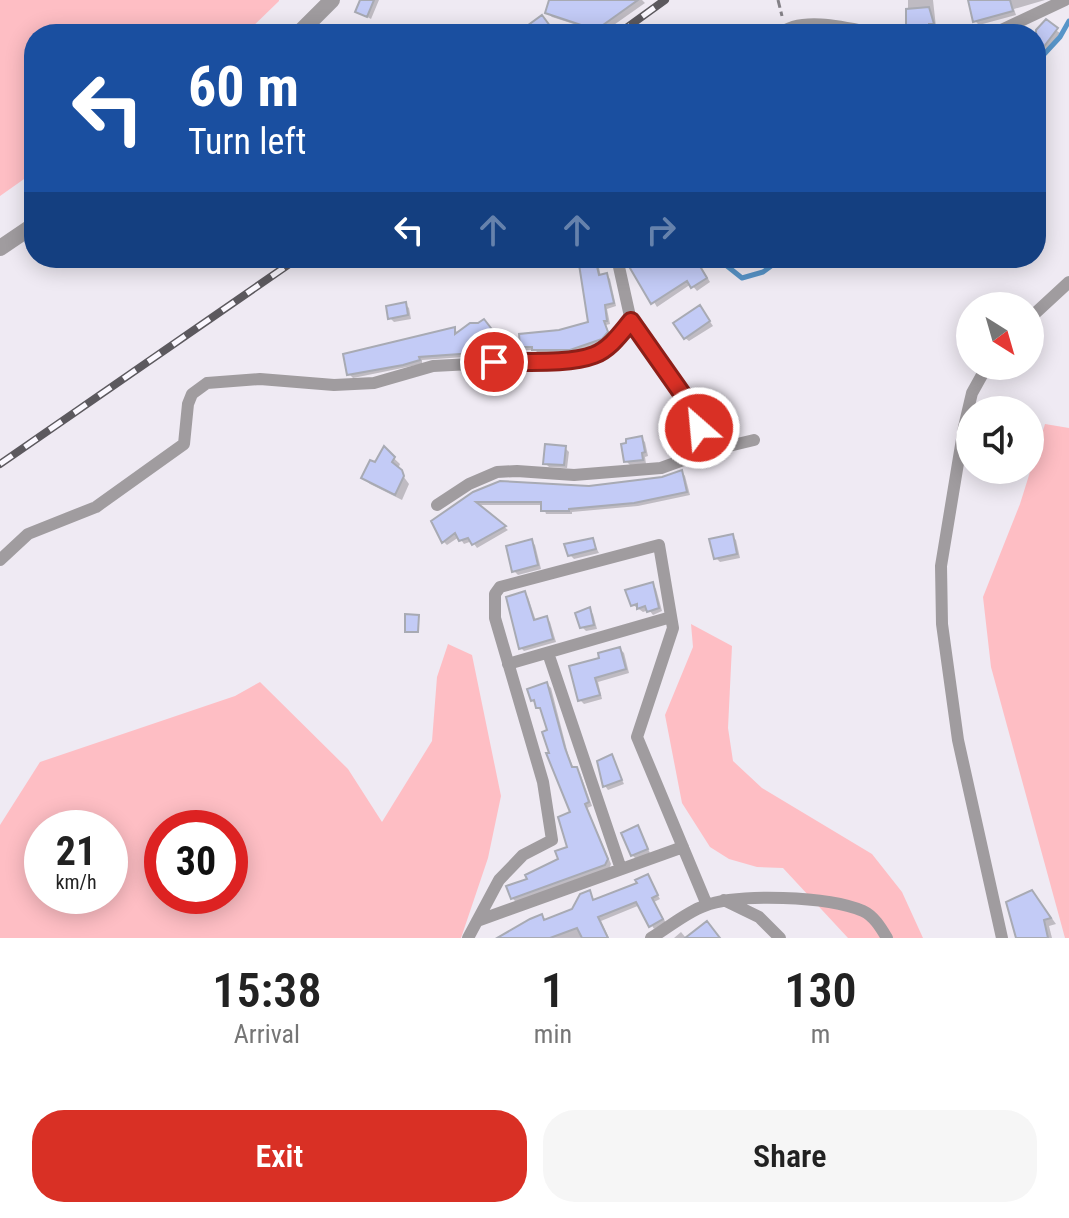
<!DOCTYPE html>
<html lang="en">
<head>
<meta charset="utf-8">
<style>
  :root { --surface:#fff; --page:#f6f6f6; --text:#222; --muted:#767676; --accent:#d93025 }
  body { margin:0; font-family:"Roboto Condensed",sans-serif; background:var(--page); color:var(--text); height:100vh; display:flex; flex-direction:column; font-size:30px; white-space:nowrap }
  * { box-sizing:border-box; margin:0 }
  p { font-size:26px; color:var(--muted) }
  .icon { flex:none; width:44px; height:44px; fill:none; stroke:currentColor; stroke-width:2; stroke-linecap:round; stroke-linejoin:round }
  .map { position:relative; height:938px; overflow:hidden }
  .sheet { display:flex; flex-direction:column; background:var(--surface); flex:1 }
  .sheet>* { flex:none }
  .top-card { position:absolute; left:24px; top:24px; width:1022px; height:244px; border-radius:32px; box-shadow:0 4px 20px #0003; background:#1a4fa0; color:#fff; overflow:hidden }
  .needle { width:52px; rotate:143deg }
  .buttons { position:absolute; left:956px; top:292px; display:grid; gap:16px }
  .buttons a { display:grid; place-items:center; width:88px; height:88px; border-radius:50%; background:var(--surface); box-shadow:0 4px 20px #0003; font-size:40px }
  .speed { position:absolute; left:24px; top:810px; display:flex; gap:16px; font-size:40px; font-weight:700; text-align:center }
  .speed>* { display:grid; place-content:center; width:104px; height:104px; border-radius:50%; background:var(--surface); box-shadow:0 4px 20px #0003; line-height:1 }
  .speed small { font-size:20px; font-weight:400 }
  .speed .limit { border:12px solid #d22; background:#fff; color:#111 }
  .pin { position:absolute; display:grid; place-items:center; width:68px; height:68px; color:#fff; margin:-34px; border:4px solid #fff; border-radius:50%; box-shadow:0 2px 8px #0007 }
  .me { position:absolute; width:88px; margin:-44px; rotate:333deg; stroke-linejoin:round; filter:drop-shadow(0 0 6px #0008) }
  .turn { display:flex; align-items:center; gap:28px; height:168px; padding:0 32px; font-size:36px }
  .turn .icon { width:104px; height:104px; stroke-width:2.5 }
  .turn b { display:block; font-size:56px; line-height:68px }
  .lanes { display:flex; align-items:center; height:76px; padding:0 32px; background:#0003; justify-content:center; gap:40px; direction:ltr }
  .lanes .off { opacity:.35 }
  .eta { display:flex; justify-content:space-evenly; align-items:center; height:136px; text-align:center }
  .eta b { font-size:48px; font-weight:600; line-height:56px }
  .button { display:flex; gap:16px; margin-top:auto; padding:16px 32px }
  .button a { flex:1; height:92px; border-radius:32px; background:var(--accent); color:#fff; font-size:32px; font-weight:600; line-height:92px; text-align:center }
  .button a+a { background:var(--page); color:var(--text) }
  .map>svg:first-child { display:block }
</style>
</head>
<body>
<div class="map">
<svg width="1069" height="938" viewBox="0 0 1069 938">
  <rect width="100%" height="100%" fill="#efeaf3"/>
  <!-- green -->
  <path fill="#febec4" fill-rule="evenodd" d="M 0,0 L 279,0 L 279,1 L 245,34 L 34,34 L 34,172 L 0,196 Z
    M 1045,424 L 1069,428 L 1069,938 L 1065,938 L 991,667 L 983,597 L 1020,504 Z
    M 691,624 L 732,646 L 728,728 L 733,761 L 762,788 L 872,854 L 902,892 L 923,938 L 848,938 L 783,868 L 757,867 L 729,859 L 710,847 L 682,803 L 665,715 L 693,647 Z
    M 448,644 L 472,655 L 501,796 L 488,858 L 461,938 L 0,938 L 0,825 L 40,762 L 235,696 L 260,682 L 348,769 L 382,822 L 432,741 L 437,677 ZM 42,828 L 110,828 L 110,896 L 42,896 ZM 162,828 L 230,828 L 230,896 L 162,896 Z"/>
  <!-- shadow -->
  <path fill="#0003" d="M 362,0 L 379,0 L 371,19 L 357,11 Z
    M 552,0 L 642,0 L 645,3 L 601,34 L 595,28 L 592,30 L 552,17 L 547,12 Z
    M 908,0 L 933,0 L 936,27 L 932,28 L 932,32 L 923,31 L 921,34 L 908,24 Z
    M 971,0 L 1045,0 L 1014,9 L 1016,15 L 979,25 L 975,21 Z
    M 1044,22 L 1060,33 L 1044,56 L 1036,50 L 1035,34 Z
    M 579,258 L 597,258 L 601,277 L 606,275 L 610,279 L 616,306 L 607,309 L 610,324 L 606,325 L 611,337 L 606,342 L 587,351 L 538,353 L 535,350 L 525,350 L 522,347 L 560,332 L 591,324 Z
    M 638,258 L 696,258 L 710,282 L 697,291 L 691,284 L 657,307 L 630,262 Z
    M 405,304 L 409,308 L 411,319 L 394,322 L 390,318 Z
    M 703,311 L 713,326 L 689,341 L 685,338 Z
    M 478,325 L 488,325 L 504,346 L 497,351 L 492,345 L 478,356 L 422,360 L 422,364 L 353,378 L 349,374 L 454,329 L 459,334 Z
    M 641,438 L 645,442 L 648,456 L 645,457 L 646,464 L 630,465 L 626,461 Z
    M 565,448 L 569,452 L 567,468 L 549,467 L 545,463 Z
    M 385,450 L 400,464 L 398,469 L 409,484 L 402,500 L 370,484 L 363,478 L 376,465 Z
    M 682,472 L 685,476 L 690,495 L 638,506 L 572,512 L 572,514 L 546,514 L 543,505 L 477,505 L 508,530 L 477,548 L 472,541 L 464,544 L 459,537 L 447,545 L 444,542 L 474,494 L 590,488 L 663,479 Z
    M 732,536 L 736,540 L 740,558 L 720,562 L 716,558 Z
    M 592,540 L 599,553 L 574,559 L 570,555 Z
    M 531,541 L 535,545 L 541,569 L 518,575 L 514,571 Z
    M 653,585 L 656,589 L 662,611 L 653,615 L 649,610 L 643,612 L 633,605 Z
    M 525,594 L 528,597 L 536,621 L 546,618 L 550,622 L 556,642 L 524,651 L 521,648 Z
    M 589,610 L 593,614 L 597,629 L 586,631 L 582,627 Z
    M 620,649 L 624,653 L 629,673 L 598,682 L 602,699 L 584,704 L 580,700 L 602,659 Z
    M 547,684 L 551,688 L 568,754 L 574,769 L 580,773 L 592,806 L 587,808 L 611,864 L 609,869 L 516,902 L 512,898 L 561,860 L 569,848 L 573,813 L 550,731 L 542,711 L 532,700 Z
    M 611,757 L 624,784 L 608,790 L 605,786 Z
    M 638,828 L 650,853 L 636,859 L 632,855 Z
    M 647,876 L 660,899 L 654,902 L 666,923 L 654,929 L 640,905 L 601,921 L 609,938 L 502,938 L 541,917 L 546,922 L 574,911 L 589,892 L 595,901 L 639,884 Z
    M 1038,899 L 1056,924 L 1049,926 L 1052,938 L 1018,938 Z
    M 681,932 L 686,938 L 674,938 Z"/>
  <g fill="none" stroke-linecap="round" stroke-linejoin="round">
    <!-- stream -->
    <path stroke="#5794c8" stroke-width="5" d="M 1036,63 L 1060,37 L 1069,21
      M 717,258 L 742,278 L 763,272 L 782,258"/>
  </g>
  <!-- building -->
  <path fill="#c3cbf6" stroke="#a8aab3" stroke-width="2" d="M 360,0 L 374,0 L 367,17 L 355,12 Z
    M 549,0 L 638,0 L 596,30 L 545,13 Z
    M 968,0 L 1010,0 L 1013,11 L 973,22 Z
    M 929,7 L 934,24 L 929,24 L 929,29 L 920,28 L 920,34 L 906,25 L 906,9 Z
    M 542,15 L 556,34 L 516,34 Z
    M 1046,19 L 1058,28 L 1036,57 L 1036,30 Z
    M 578,258 L 595,258 L 599,275 L 607,273 L 614,303 L 605,305 L 607,321 L 604,321 L 608,332 L 602,339 L 570,350 L 532,350 L 532,347 L 520,347 L 519,334 L 559,330 L 588,322 Z
    M 633,258 L 695,258 L 707,278 L 691,288 L 687,281 L 651,304 L 627,263 Z
    M 406,302 L 408,315 L 388,319 L 386,306 Z
    M 700,305 L 710,321 L 684,339 L 673,323 Z
    M 484,319 L 501,341 L 492,348 L 488,342 L 474,353 L 419,357 L 420,360 L 403,365 L 347,375 L 343,354 L 455,327 L 455,334 L 470,323 L 478,323 Z
    M 642,436 L 645,452 L 642,453 L 643,460 L 624,462 L 621,444 L 626,443 L 626,439 Z
    M 545,444 L 566,446 L 564,465 L 543,464 Z
    M 384,446 L 395,457 L 392,462 L 402,470 L 404,476 L 395,495 L 361,478 L 370,460 L 375,462 Z
    M 682,470 L 687,492 L 634,503 L 569,509 L 569,511 L 541,511 L 541,502 L 476,502 L 506,526 L 472,545 L 468,538 L 459,541 L 455,533 L 442,543 L 431,521 L 473,492 L 500,481 L 589,486 L 662,477 Z
    M 733,534 L 737,554 L 714,559 L 709,539 Z
    M 593,538 L 596,549 L 568,556 L 564,544 Z
    M 532,539 L 538,565 L 512,572 L 506,546 Z
    M 653,582 L 659,608 L 647,612 L 645,606 L 637,609 L 637,604 L 631,606 L 625,590 Z
    M 525,591 L 534,620 L 547,616 L 553,639 L 519,649 L 506,597 Z
    M 590,607 L 594,625 L 580,628 L 575,613 Z
    M 405,614 L 419,615 L 418,632 L 405,632 Z
    M 620,647 L 626,669 L 595,678 L 600,695 L 578,701 L 569,666 L 599,658 L 598,653 Z
    M 547,682 L 565,748 L 572,767 L 577,767 L 589,802 L 585,804 L 608,859 L 605,865 L 511,899 L 506,886 L 527,879 L 525,875 L 558,859 L 555,851 L 567,847 L 558,817 L 570,812 L 546,753 L 549,753 L 542,732 L 547,730 L 540,708 L 536,708 L 534,700 L 531,701 L 527,689 Z
    M 612,754 L 622,780 L 603,787 L 597,761 Z
    M 638,825 L 648,849 L 631,856 L 621,833 Z
    M 648,874 L 658,895 L 652,898 L 663,919 L 649,927 L 636,902 L 598,917 L 608,938 L 582,938 L 577,928 L 550,938 L 497,938 L 530,919 L 542,914 L 544,920 L 572,909 L 580,894 L 590,890 L 593,900 L 637,883 L 635,880 Z
    M 1032,890 L 1051,918 L 1044,920 L 1048,938 L 1016,938 L 1006,902 Z
    M 707,921 L 720,938 L 685,938 Z"/>
  <g fill="none" stroke-linecap="round" stroke-linejoin="round">
    <!-- path -->
    <path stroke="#848187" stroke-width="3" stroke-dasharray="8 4" stroke-linecap="butt" d="M 778,0 L 782,16"/>
    <!-- minor -->
    <path stroke="#a09c9f" stroke-width="12" d="M 780,34 C 801,15 852,29 877,34
      M 993,34 L 1065,0
      M 617,258 L 631,321 L 690,405 L 708,451
      M 1030,318 L 1069,282
      M 987,366 L 972,393 L 964,427 L 941,566 L 942,624 L 958,740 L 1002,938
      M 437,505 L 469,484 L 497,472 L 517,471 L 574,475 L 661,468 L 708,451 L 754,440
      M 0,560 L 28,534 L 96,507 L 184,444 L 188,404 L 192,394 L 207,383 L 260,379 L 334,385 L 374,383 L 433,366 L 571,359 L 594,355 L 607,347 L 631,321
      M 548,653 L 621,869
      M 508,664 L 671,617
      M 724,900 L 759,917 L 780,938
      M 477,921 L 683,847
      M 468,938 L 499,880 L 523,855 L 552,840 L 543,782 L 495,618 L 495,594 L 500,587 L 659,545 L 673,628 L 637,737 L 707,905
      M 651,938 C 668,928 685,913 704,906 C 738,893 828,896 863,911 C 874,916 881,928 887,938"/>
    <!-- tertiary -->
    <path stroke="#a09c9f" stroke-width="16" d="M 298,34 L 332,0
      M 0,248 L 34,225"/>
    <defs>
      <path id="rail" d="M 618,34 L 665,0
        M 0,464 L 298,258"/>
    </defs>
    <!-- rail casing -->
    <use href="#rail" stroke="#5c595e" stroke-width="8"/>
    <!-- rail -->
    <use href="#rail" stroke="#fbf8ff" stroke-width="5" stroke-dasharray="15" stroke-linecap="butt"/>
  </g>
  <g fill="none" stroke-linecap="round" stroke-linejoin="round">
    <defs>
      <path id="route" d="M 494,362 C 523,361 568,365 594,355 C 610,349 621,333 631,321 L 690,405 L 699,428"/>
    </defs>
    <!-- route casing -->
    <use href="#route" stroke="#8d1f18" stroke-width="20"/>
    <!-- route -->
    <use href="#route" stroke="#d93025" stroke-width="14"/>
  </g>
</svg>
<div class="buttons">
<a><svg class="needle" viewBox="-14 -14 28 28"><path d="M0-13l5 13h-10z" fill="#e53935"/><path d="M0 13l5-13h-10z" fill="#767676"/></svg></a>
<a><svg class="icon" aria-label="sound" viewBox="0 0 24 24"><path d="M4 9h4l5-4v14l-5-4H4zM17 9q2 3 0 6"/></svg></a>
</div>
<div class="speed"><div>21<small>km/h</small></div><div class="limit">30</div></div>
<div class="pin" style="left:494px;top:362px;background:#d93025"><svg class="icon" aria-label="arrive" viewBox="0 0 24 24"><path d="M6 21V4h12l-3 4 3 4H6"/></svg></div>
<svg class="me" style="left:699px;top:428px" viewBox="-20 -20 40 40"><circle r="17" fill="#d93025" stroke="#fff" stroke-width="3"/><path d="M0-11L8 9 0 5-8 9z" fill="#fff"/></svg>
<div class="top-card">
<div class="turn"><svg class="icon" aria-label="left" viewBox="0 0 24 24"><path d="M17 20v-9H6M10 6l-5 5 5 5"/></svg><div><b>60 m</b>Turn left</div></div>
<div class="lanes"><svg class="icon" aria-label="left" viewBox="0 0 24 24"><path d="M17 20v-9H6M10 6l-5 5 5 5"/></svg><svg class="icon off" aria-label="ahead" viewBox="0 0 24 24"><path d="M12 20V5M6 11l6-6 6 6"/></svg><svg class="icon off" aria-label="ahead" viewBox="0 0 24 24"><path d="M12 20V5M6 11l6-6 6 6"/></svg><svg class="icon off" aria-label="right" viewBox="0 0 24 24"><path d="M7 20v-9h11M14 6l5 5-5 5"/></svg></div>
</div>
</div>
<section class="sheet">
<div class="eta">
<div><b>15:38</b><p>Arrival</p></div>
<div><b>1</b><p>min</p></div>
<div><b>130</b><p>m</p></div>
</div>
<div class="button"><a>Exit</a><a>Share</a></div>
</section>
</body>
</html>
